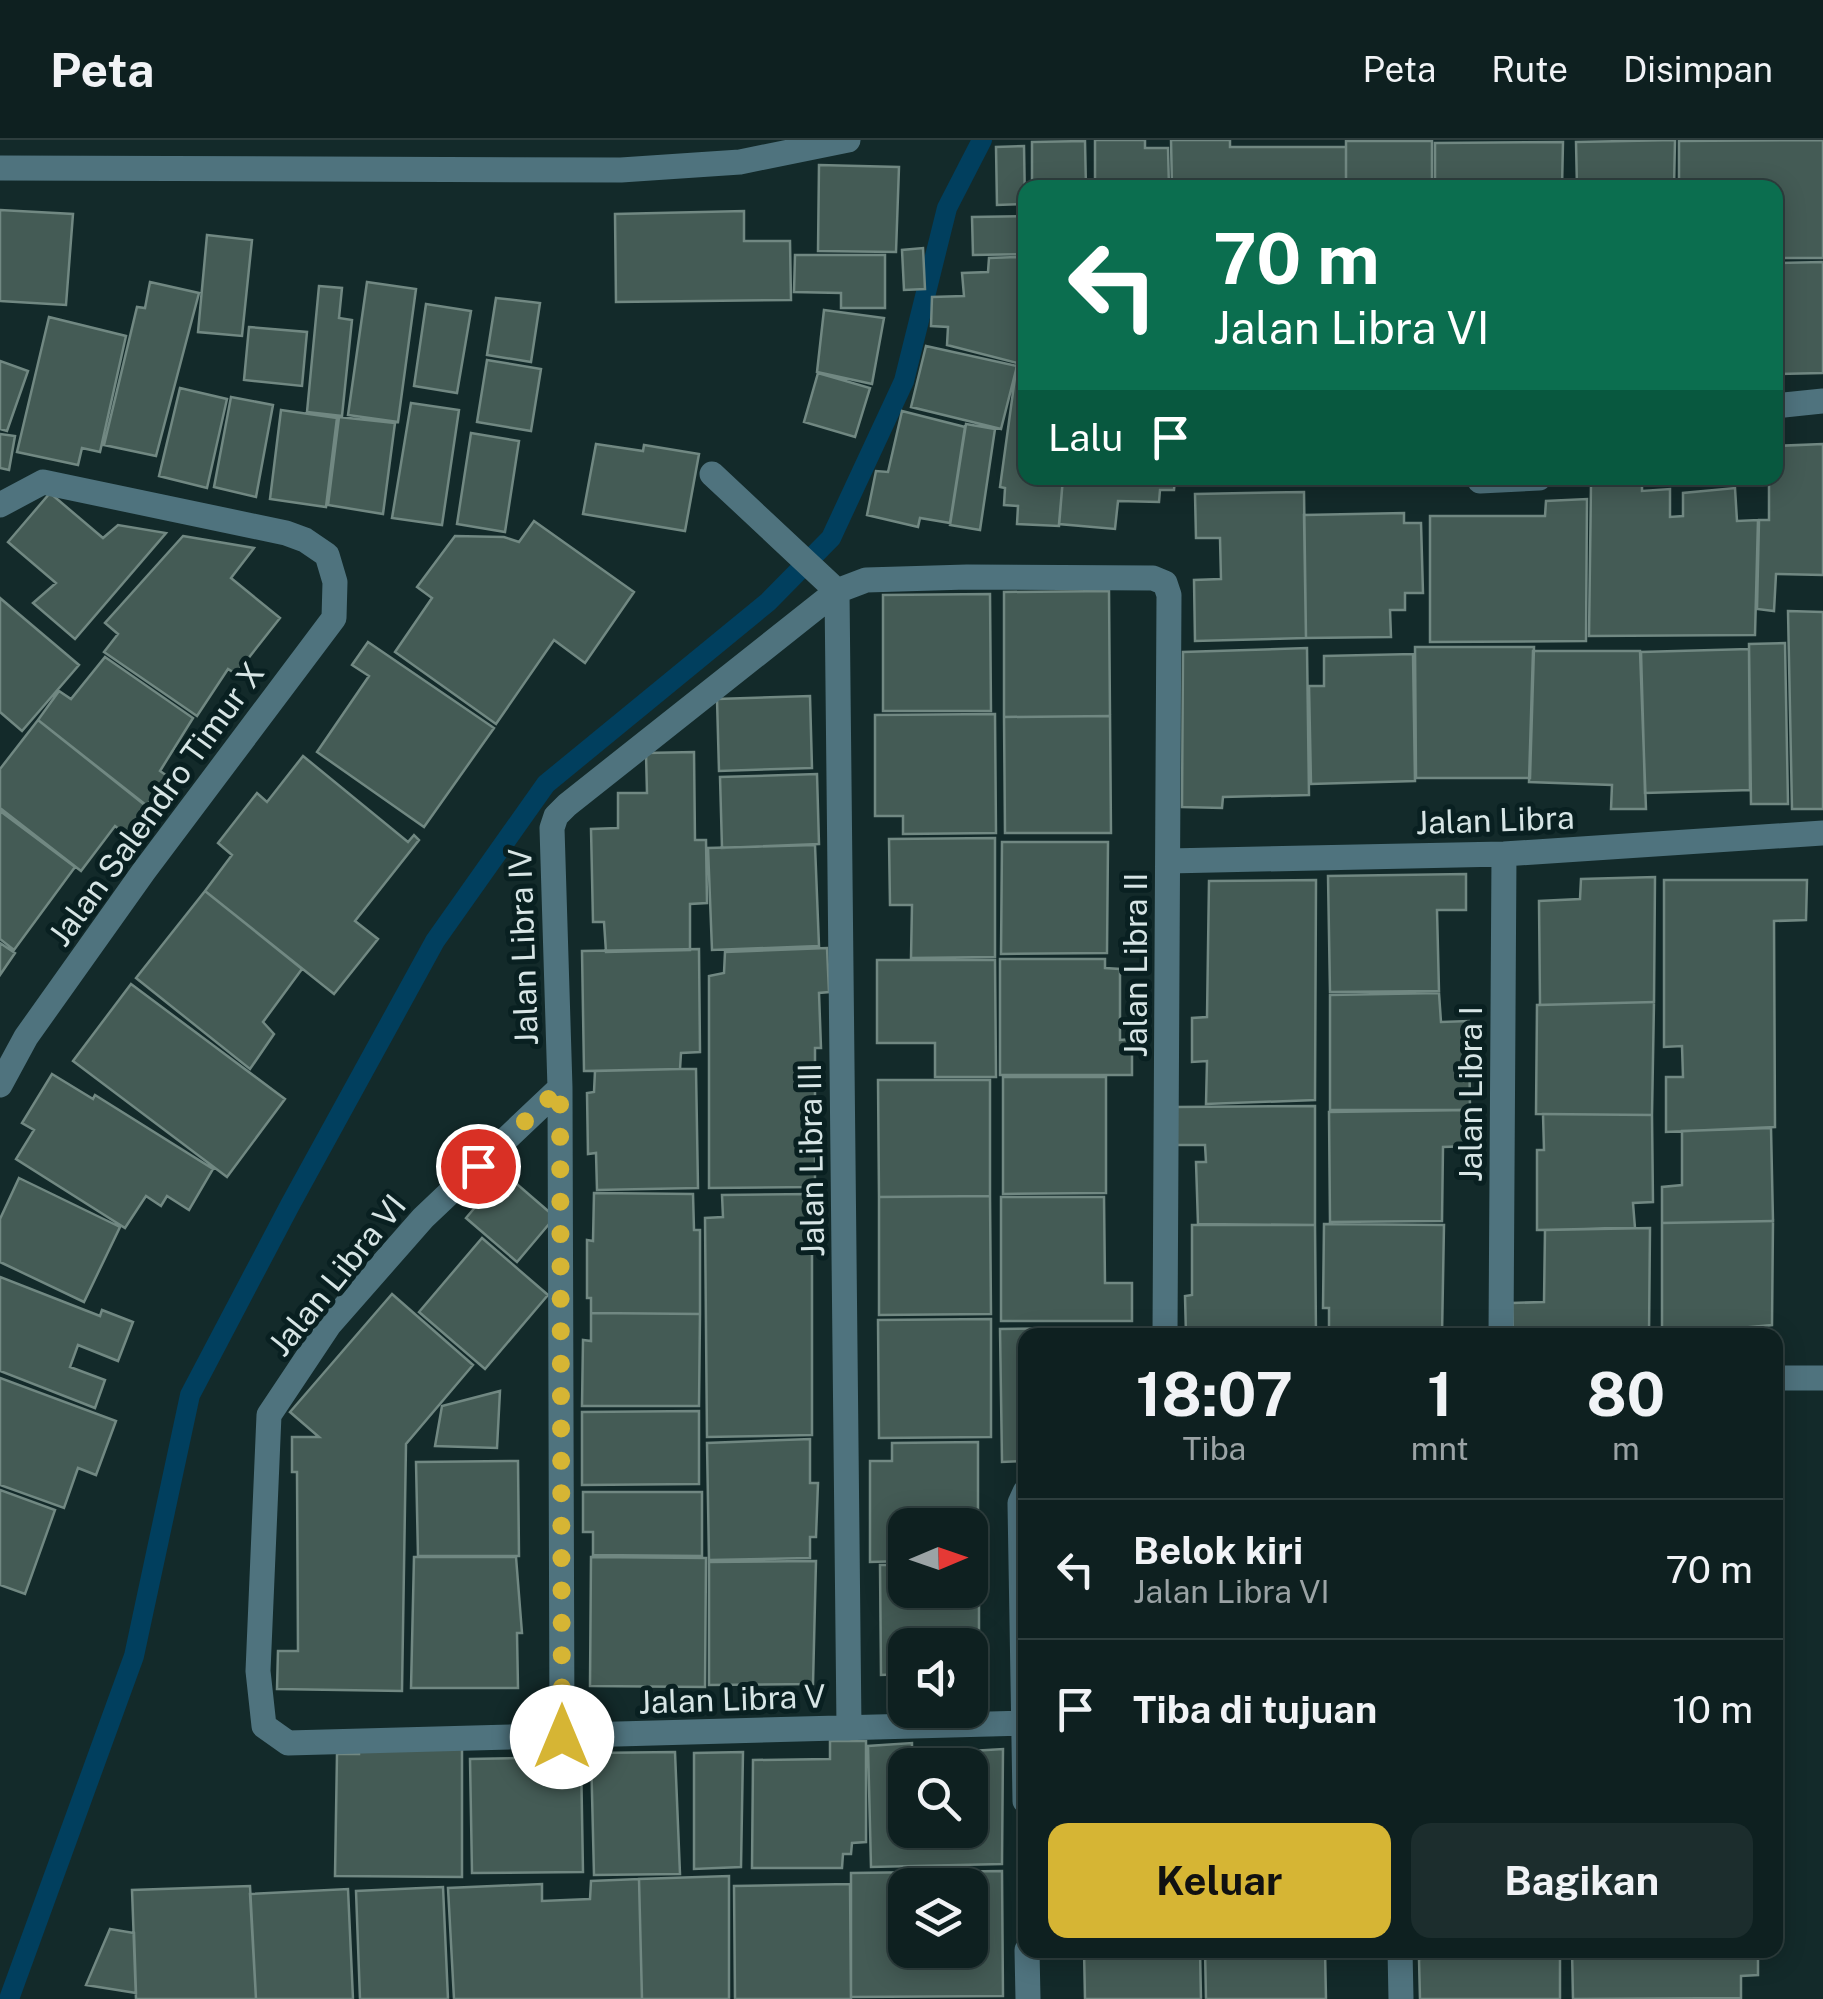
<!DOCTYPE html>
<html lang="id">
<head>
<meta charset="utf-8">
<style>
  :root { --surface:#0e2020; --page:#1c2d2d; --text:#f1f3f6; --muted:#9ba3a5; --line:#2e3e3e; --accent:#d6b534 }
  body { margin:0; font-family:"Public Sans",sans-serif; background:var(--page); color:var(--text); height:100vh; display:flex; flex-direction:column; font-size:38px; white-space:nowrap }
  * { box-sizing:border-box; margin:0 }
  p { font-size:32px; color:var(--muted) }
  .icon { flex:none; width:55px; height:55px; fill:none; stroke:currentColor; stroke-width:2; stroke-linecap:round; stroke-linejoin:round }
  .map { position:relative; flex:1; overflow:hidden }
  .drawer { position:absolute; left:1018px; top:1188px; width:765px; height:630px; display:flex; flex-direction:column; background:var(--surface); border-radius:20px; box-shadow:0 5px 25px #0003,0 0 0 2px var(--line) }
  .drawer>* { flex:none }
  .banner { position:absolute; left:1018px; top:40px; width:765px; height:305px; border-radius:20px; box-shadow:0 5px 25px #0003,0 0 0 2px var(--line); background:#0b6e4f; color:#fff; overflow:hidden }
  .needle { width:65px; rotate:88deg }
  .controls { position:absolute; left:888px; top:1368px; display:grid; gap:20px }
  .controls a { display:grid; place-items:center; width:100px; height:100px; border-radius:20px; background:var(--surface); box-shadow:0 5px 25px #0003,0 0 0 2px var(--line); font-size:50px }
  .pin { position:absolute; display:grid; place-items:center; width:85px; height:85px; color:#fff; margin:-42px; border:5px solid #fff; border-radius:50%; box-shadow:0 2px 10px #0007 }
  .me { position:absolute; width:110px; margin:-55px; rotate:0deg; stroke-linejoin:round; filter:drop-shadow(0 0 8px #0008) }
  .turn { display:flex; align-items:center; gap:35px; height:210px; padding:0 30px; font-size:45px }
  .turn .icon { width:130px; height:130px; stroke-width:2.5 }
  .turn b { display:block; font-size:70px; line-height:85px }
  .then { display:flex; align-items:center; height:95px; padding:0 30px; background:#0003; gap:20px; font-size:38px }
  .eta { display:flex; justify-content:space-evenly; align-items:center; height:170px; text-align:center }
  .eta b { font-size:60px; font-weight:700; line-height:70px }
  .button { display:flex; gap:20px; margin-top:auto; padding:20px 30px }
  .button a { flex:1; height:115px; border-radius:20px; background:var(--accent); color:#111; font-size:40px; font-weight:700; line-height:115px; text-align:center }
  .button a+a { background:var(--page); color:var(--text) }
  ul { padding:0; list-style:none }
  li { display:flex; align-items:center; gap:30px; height:140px; padding:0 30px; border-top:2px solid var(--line) }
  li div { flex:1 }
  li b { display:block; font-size:38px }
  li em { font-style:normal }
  header { display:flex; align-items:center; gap:60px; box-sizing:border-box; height:140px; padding:0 50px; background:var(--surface); border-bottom:2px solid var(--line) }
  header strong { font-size:48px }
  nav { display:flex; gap:55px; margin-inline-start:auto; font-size:35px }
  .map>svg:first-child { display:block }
</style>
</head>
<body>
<header>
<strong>Peta</strong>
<nav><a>Peta</a><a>Rute</a><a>Disimpan</a></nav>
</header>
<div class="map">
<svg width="1823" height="1859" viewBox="0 0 1823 1859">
  <rect width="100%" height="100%" fill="#132a2a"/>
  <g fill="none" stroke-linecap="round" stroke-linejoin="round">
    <!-- stream -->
    <path stroke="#013f5e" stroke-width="20" d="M 9,1859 L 134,1516 L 190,1255 L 290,1065 L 435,801 L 546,644 L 768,462 L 831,398 L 904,241 L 947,68 L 982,0"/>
  </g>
  <!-- building -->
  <path fill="#445b55" stroke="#718882" stroke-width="2.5" fill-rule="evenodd" d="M 1095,0 L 1145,0 L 1145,8 L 1168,8 L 1169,48 L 1095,48 Z
    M 1171,0 L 1230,0 L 1230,7 L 1346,7 L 1346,48 L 1172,48 Z
    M 1675,0 L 1674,48 L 1577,48 L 1576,2 Z
    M 1823,0 L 1823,118 L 1775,118 L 1775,48 L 1679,48 L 1679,1 Z
    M 1085,1 L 1086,48 L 1032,48 L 1032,2 Z
    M 1346,1 L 1432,1 L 1432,48 L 1346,48 Z
    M 1563,2 L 1562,48 L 1435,48 L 1435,3 Z
    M 1024,6 L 1025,64 L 997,65 L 996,7 Z
    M 819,25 L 899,27 L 896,112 L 818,111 Z
    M 0,70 L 73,74 L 66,165 L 0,161 Z
    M 744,71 L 744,101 L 790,101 L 791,160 L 616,162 L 615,74 Z
    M 1025,76 L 1025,114 L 973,115 L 972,77 Z
    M 207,95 L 252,100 L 242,196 L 198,192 Z
    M 923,108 L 925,149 L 904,150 L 902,110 Z
    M 795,115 L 885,115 L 885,168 L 841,168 L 841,153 L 794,152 Z
    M 1022,117 L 1018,183 L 1023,183 L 1017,223 L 947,205 L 948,187 L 931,186 L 932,157 L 964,156 L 962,133 L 988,132 L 989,118 Z
    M 1823,122 L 1823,233 L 1775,234 L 1775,123 Z
    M 150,142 L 199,153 L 156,316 L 104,305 L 137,167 L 145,168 Z
    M 367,142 L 416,149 L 398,282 L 348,275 Z
    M 319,146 L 342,148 L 339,178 L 352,180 L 342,276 L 307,272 Z
    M 496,158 L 540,163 L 531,222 L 487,215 Z
    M 426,164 L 471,171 L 457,253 L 414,246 Z
    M 824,170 L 884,178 L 872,244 L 817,232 Z
    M 49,177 L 126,196 L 100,312 L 82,308 L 78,325 L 17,312 Z
    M 249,187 L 307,192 L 302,246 L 244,240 Z
    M 926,206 L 1017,226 L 1001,289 L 911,267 Z
    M 487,220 L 541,229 L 531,291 L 477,282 Z
    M 0,221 L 28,231 L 7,291 L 0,289 Z
    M 1017,223 L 1025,223 L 1025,338 L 1063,338 L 1059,386 L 1017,384 L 1018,366 L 1004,365 L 1005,348 L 1000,347 Z
    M 818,233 L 870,248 L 855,297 L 804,282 Z
    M 180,248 L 227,259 L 207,348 L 159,336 Z
    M 231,257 L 273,265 L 256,357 L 214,347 Z
    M 411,263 L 459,270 L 442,385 L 392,378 Z
    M 281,270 L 337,278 L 326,367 L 270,359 Z
    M 902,271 L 965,287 L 950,383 L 920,378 L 918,387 L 867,375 L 876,331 L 888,332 Z
    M 339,277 L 395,283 L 383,374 L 328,365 Z
    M 966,284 L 995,289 L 980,390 L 950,385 Z
    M 471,293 L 519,301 L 505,392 L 457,384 Z
    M 0,294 L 15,296 L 9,330 L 0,328 Z
    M 596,304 L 643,311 L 644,305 L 699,314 L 685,391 L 583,374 Z
    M 1823,304 L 1823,435 L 1776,434 L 1774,471 L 1757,469 L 1759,380 L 1769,380 L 1769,338 L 1775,338 L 1775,306 Z
    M 1063,338 L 1175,338 L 1174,350 L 1160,350 L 1159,362 L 1118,361 L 1115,389 L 1059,384 Z
    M 1642,341 L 1642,351 L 1670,349 L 1670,377 L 1683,376 L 1683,353 L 1735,348 L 1737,381 L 1758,380 L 1755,495 L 1589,496 L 1591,344 Z
    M 1304,352 L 1306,498 L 1195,501 L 1194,440 L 1221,439 L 1220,398 L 1196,398 L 1195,354 Z
    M 50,353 L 103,398 L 118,385 L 166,393 L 75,499 L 33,463 L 56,443 L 8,402 Z
    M 1587,359 L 1586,501 L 1430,502 L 1430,376 L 1545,376 L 1546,361 Z
    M 1404,373 L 1404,383 L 1421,383 L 1423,453 L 1405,453 L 1405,470 L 1390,470 L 1391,497 L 1306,498 L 1304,375 Z
    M 534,381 L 634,452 L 585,523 L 554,500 L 496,584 L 395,512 L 432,458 L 417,447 L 455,396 L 504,397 L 519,402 Z
    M 183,396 L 254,408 L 231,438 L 280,478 L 236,534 L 228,529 L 197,576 L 104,512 L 118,494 L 105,483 Z
    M 1109,451 L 1110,576 L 1004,577 L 1004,452 Z
    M 990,454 L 991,571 L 883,571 L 883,455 Z
    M 0,458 L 79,525 L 22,591 L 0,572 Z
    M 1788,471 L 1823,472 L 1823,669 L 1792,669 Z
    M 368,502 L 494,588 L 424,687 L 317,612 L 369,536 L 352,525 Z
    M 1785,503 L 1788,664 L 1751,664 L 1749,504 Z
    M 1415,507 L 1534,507 L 1530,638 L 1416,638 Z
    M 1307,508 L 1309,655 L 1223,657 L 1222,668 L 1182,667 L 1183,512 Z
    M 1749,509 L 1750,650 L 1645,653 L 1641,512 Z
    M 1533,511 L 1640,511 L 1646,669 L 1611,669 L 1612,645 L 1529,642 Z
    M 1413,514 L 1415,641 L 1311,644 L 1309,546 L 1324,546 L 1324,516 Z
    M 105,517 L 193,578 L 160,631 L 170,638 L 146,666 L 38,580 L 59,551 L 71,559 Z
    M 810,556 L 812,628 L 719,631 L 717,559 Z
    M 995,574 L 996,693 L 903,694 L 903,676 L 875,676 L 875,575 Z
    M 1110,576 L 1111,693 L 1005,693 L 1004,577 Z
    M 38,580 L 151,669 L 129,697 L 115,686 L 81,731 L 0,668 L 0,629 Z
    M 694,612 L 695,700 L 706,700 L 707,763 L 690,764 L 690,810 L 606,812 L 604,782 L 593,782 L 591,689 L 618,688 L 618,653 L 647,653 L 646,613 Z
    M 303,616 L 408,702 L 414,695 L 419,700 L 355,781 L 378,799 L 334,854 L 205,751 L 232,715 L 218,703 L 257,653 L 267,662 Z
    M 817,634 L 819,704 L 722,708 L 720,637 Z
    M 0,671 L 75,727 L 14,810 L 0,799 Z
    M 995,698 L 995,817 L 911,818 L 912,765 L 890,765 L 889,699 Z
    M 1002,702 L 1108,702 L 1107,813 L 1001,814 Z
    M 815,705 L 819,806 L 712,810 L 708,708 Z
    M 1466,734 L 1466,770 L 1437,770 L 1439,851 L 1330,852 L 1328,736 Z
    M 1655,737 L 1654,862 L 1540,865 L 1539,761 L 1580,759 L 1581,739 Z
    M 1316,740 L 1315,960 L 1206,964 L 1207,921 L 1192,922 L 1192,878 L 1207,877 L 1209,741 Z
    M 1664,740 L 1807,740 L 1806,780 L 1774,781 L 1775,987 L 1666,992 L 1666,937 L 1683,937 L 1682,906 L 1664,907 Z
    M 205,751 L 302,829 L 263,882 L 274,894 L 250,929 L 136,838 Z
    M 0,803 L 15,813 L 0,835 Z
    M 827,808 L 829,852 L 819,853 L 821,908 L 815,908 L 815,1047 L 709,1048 L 709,836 L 724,833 L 725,812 Z
    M 699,809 L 700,912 L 681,913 L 680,929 L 584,931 L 582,811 Z
    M 1000,819 L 1105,819 L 1105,828 L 1120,829 L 1120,900 L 1132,899 L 1132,935 L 1000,935 Z
    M 877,820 L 995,820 L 996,937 L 935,937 L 935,903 L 877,903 Z
    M 131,844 L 285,959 L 227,1037 L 73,921 Z
    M 1439,853 L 1441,882 L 1469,881 L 1470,970 L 1330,970 L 1330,855 Z
    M 1654,862 L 1652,975 L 1536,974 L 1537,865 Z
    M 680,929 L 696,929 L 698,1048 L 597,1050 L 596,1013 L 588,1014 L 587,953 L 594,952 L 595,931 Z
    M 52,934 L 93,959 L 95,955 L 213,1029 L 189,1070 L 167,1056 L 161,1066 L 146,1056 L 125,1088 L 16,1019 L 34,990 L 22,983 Z
    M 1003,937 L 1106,937 L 1106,1053 L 1003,1054 Z
    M 878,940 L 990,940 L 990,1056 L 879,1057 Z
    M 1315,966 L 1315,1085 L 1198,1084 L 1196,1022 L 1206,1022 L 1205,1005 L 1175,1005 L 1176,967 Z
    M 1470,970 L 1469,1006 L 1443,1007 L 1442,1081 L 1330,1082 L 1329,972 Z
    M 1543,974 L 1652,975 L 1653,1062 L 1633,1063 L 1635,1088 L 1537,1090 L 1537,1010 L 1544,1010 Z
    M 1771,988 L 1773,1081 L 1662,1083 L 1662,1047 L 1682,1045 L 1682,991 Z
    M 504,1033 L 555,1077 L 517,1122 L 466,1078 Z
    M 19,1038 L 120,1087 L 84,1162 L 0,1122 L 0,1079 Z
    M 594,1053 L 693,1054 L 694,1090 L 700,1090 L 700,1174 L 591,1173 L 591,1158 L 587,1158 L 587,1100 L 593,1101 Z
    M 812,1054 L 812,1295 L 707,1297 L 705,1078 L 723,1077 L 722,1055 Z
    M 990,1056 L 991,1174 L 879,1175 L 879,1057 Z
    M 1001,1057 L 1104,1057 L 1105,1143 L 1132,1143 L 1132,1181 L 1001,1181 Z
    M 1773,1081 L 1772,1185 L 1741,1188 L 1741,1195 L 1662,1195 L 1662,1083 Z
    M 1324,1084 L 1444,1085 L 1442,1195 L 1329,1195 L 1329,1168 L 1323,1168 Z
    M 1192,1085 L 1315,1085 L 1316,1195 L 1186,1195 L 1185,1156 L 1192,1155 Z
    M 1650,1088 L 1649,1195 L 1513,1195 L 1512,1163 L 1544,1162 L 1545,1090 Z
    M 482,1098 L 548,1155 L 485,1229 L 419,1172 Z
    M 0,1137 L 100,1176 L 102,1170 L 133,1182 L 118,1221 L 78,1205 L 70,1227 L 105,1240 L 95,1268 L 0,1231 Z
    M 392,1154 L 473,1225 L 406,1304 L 402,1551 L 277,1549 L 278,1511 L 298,1511 L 297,1332 L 292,1332 L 292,1297 L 319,1297 L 290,1272 Z
    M 591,1173 L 700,1174 L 699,1266 L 582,1266 L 583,1200 L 591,1201 Z
    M 991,1179 L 991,1297 L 879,1298 L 878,1180 Z
    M 1090,1188 L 1090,1195 L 1025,1195 L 1025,1321 L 1002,1322 L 1000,1189 Z
    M 0,1238 L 116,1281 L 96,1335 L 78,1328 L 64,1368 L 0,1345 Z
    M 500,1251 L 497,1308 L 435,1306 L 442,1266 Z
    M 699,1271 L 699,1344 L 582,1345 L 582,1272 Z
    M 810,1299 L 810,1343 L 818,1343 L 816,1397 L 810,1397 L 810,1418 L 709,1420 L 707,1303 Z
    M 978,1302 L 978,1421 L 970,1421 L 970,1385 L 905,1385 L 905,1421 L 870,1422 L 870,1321 L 892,1321 L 892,1303 Z
    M 518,1321 L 519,1416 L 418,1416 L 416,1322 Z
    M 0,1350 L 55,1370 L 25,1454 L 0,1445 Z
    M 583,1352 L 702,1352 L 702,1416 L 593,1415 L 593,1392 L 583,1392 Z
    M 414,1417 L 516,1417 L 522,1493 L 517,1493 L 518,1548 L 411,1548 Z
    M 591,1417 L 706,1418 L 705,1547 L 590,1546 Z
    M 816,1421 L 813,1544 L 709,1545 L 709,1422 Z
    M 880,1425 L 905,1425 L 905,1450 L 970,1450 L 970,1425 L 979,1425 L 979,1533 L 970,1534 L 970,1505 L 905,1505 L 905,1534 L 881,1535 Z
    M 830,1601 L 866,1601 L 866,1702 L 852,1703 L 851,1714 L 843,1714 L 842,1728 L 752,1728 L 753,1620 L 830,1619 Z
    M 912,1603 L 912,1612 L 938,1611 L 938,1622 L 972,1622 L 971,1611 L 1003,1609 L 1002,1724 L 871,1727 L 868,1606 ZM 905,1625 L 970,1625 L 970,1690 L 905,1690 Z
    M 359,1608 L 462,1608 L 462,1737 L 335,1736 L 337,1614 L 359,1614 Z
    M 675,1612 L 680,1734 L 594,1735 L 591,1613 Z
    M 743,1612 L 741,1727 L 694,1729 L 694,1613 Z
    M 581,1617 L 583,1732 L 472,1733 L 470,1619 Z
    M 1002,1731 L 1003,1856 L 851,1857 L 851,1733 ZM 905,1745 L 970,1745 L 970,1810 L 905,1810 Z
    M 729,1736 L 729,1859 L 642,1859 L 639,1739 Z
    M 639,1739 L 642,1859 L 454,1859 L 448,1748 L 542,1744 L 542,1761 L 590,1759 L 591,1741 Z
    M 850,1744 L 851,1859 L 735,1859 L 734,1746 Z
    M 250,1746 L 256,1859 L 136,1859 L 132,1750 Z
    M 443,1747 L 448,1859 L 360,1859 L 356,1751 Z
    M 348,1749 L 353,1859 L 256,1859 L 250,1754 Z
    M 110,1789 L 134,1793 L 136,1853 L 86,1845 Z
    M 1084,1810 L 1200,1810 L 1201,1859 L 1085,1859 Z
    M 1205,1810 L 1325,1810 L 1326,1859 L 1206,1859 Z
    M 1447,1810 L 1560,1810 L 1560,1859 L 1420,1859 L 1419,1819 L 1447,1817 Z
    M 1572,1810 L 1758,1810 L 1758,1835 L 1741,1836 L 1741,1858 L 1573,1859 Z"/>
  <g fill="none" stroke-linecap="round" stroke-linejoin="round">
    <!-- minor -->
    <path stroke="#4f737e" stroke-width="25" d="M 0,28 L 621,30 L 740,22 L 848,0
      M 1775,266 L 1823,261
      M 712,334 L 837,451
      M 1480,341 L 1539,338
      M 0,365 L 43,342 L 286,393 L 305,400 L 327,415 L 335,442 L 334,478 L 144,731 L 26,897 L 0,945
      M 837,451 L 849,1588
      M 1168,721 L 1504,714 L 1823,693
      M 560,948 L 423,1078 L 329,1185 L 269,1275 L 258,1531 L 264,1586 L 288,1603 L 1024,1583
      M 1501,1195 L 1504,714
      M 1775,1238 L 1823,1238
      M 1025,1352 L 1020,1363 L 1025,1661
      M 562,1597 L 560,948 L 552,688 L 556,676 L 567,665 L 837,451 L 866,440 L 967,437 L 1153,438 L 1165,443 L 1169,455 L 1165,1195
      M 1027,1810 L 1028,1859
      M 1400,1810 L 1401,1859"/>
  </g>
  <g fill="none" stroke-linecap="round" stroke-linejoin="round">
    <!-- route -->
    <path stroke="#d6b534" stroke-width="18" stroke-dasharray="0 32.4" d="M 478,1026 L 560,948 L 562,1597"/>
  </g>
  <g text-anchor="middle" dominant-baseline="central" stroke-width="10" stroke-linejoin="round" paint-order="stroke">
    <!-- street labels -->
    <g font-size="32" fill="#d7e5e5" stroke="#092021">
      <text transform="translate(156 664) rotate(-54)">Jalan Salendro Timur X</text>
      <text transform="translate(1495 680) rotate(-2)">Jalan Libra</text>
      <text transform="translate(523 807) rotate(-92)">Jalan Libra IV</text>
      <text transform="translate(1135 825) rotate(-90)">Jalan Libra II</text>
      <text transform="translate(1470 954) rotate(-90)">Jalan Libra I</text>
      <text transform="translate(811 1020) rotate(-91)">Jalan Libra III</text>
      <text transform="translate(337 1135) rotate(-51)">Jalan Libra VI</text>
      <text transform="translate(732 1559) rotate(-2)">Jalan Libra V</text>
    </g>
  </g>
</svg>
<div class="controls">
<a><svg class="needle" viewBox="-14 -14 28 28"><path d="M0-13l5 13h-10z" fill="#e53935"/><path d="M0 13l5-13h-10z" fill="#9ba3a5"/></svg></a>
<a><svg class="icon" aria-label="sound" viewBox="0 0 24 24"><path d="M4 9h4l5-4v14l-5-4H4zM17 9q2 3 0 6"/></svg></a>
<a><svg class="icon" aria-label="search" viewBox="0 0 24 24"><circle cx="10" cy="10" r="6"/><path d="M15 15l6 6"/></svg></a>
<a><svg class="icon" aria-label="layers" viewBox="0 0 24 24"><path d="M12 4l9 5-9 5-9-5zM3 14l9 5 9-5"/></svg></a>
</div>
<div class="pin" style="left:478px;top:1026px;background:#d93025"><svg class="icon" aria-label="arrive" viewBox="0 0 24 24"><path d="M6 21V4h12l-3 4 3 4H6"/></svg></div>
<svg class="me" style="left:562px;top:1597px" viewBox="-20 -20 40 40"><circle r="19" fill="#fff"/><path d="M0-13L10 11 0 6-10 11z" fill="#d6b534"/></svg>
<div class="banner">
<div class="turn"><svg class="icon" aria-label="left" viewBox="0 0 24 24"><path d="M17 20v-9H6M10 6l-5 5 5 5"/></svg><div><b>70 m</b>Jalan Libra VI</div></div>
<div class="then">Lalu<svg class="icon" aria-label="arrive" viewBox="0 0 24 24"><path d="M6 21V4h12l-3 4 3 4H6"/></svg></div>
</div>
<section class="drawer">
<div class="eta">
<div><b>18:07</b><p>Tiba</p></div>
<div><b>1</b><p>mnt</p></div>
<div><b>80</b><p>m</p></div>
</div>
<ul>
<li><svg class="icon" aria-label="left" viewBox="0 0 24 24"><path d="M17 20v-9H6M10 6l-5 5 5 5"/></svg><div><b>Belok kiri</b><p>Jalan Libra VI</p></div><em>70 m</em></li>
<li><svg class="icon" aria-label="arrive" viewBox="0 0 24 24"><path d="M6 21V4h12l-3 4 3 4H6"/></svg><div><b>Tiba di tujuan</b></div><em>10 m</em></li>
</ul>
<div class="button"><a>Keluar</a><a>Bagikan</a></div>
</section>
</div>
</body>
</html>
